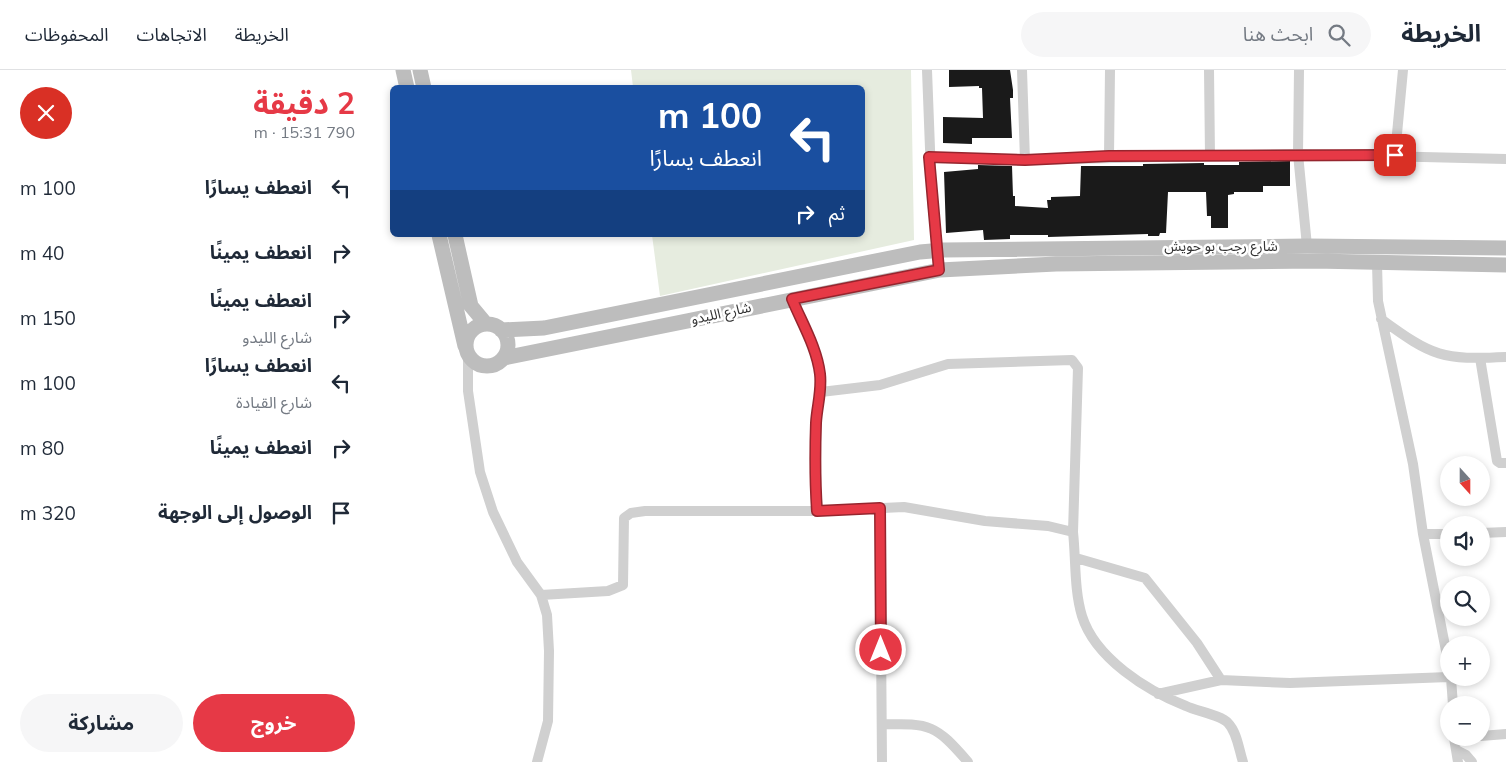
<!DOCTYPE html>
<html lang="ar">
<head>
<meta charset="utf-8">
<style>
  :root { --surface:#fff; --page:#f6f6f7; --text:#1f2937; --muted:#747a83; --line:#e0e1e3; --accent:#e63946 }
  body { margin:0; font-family:Mulish,"Noto Sans Arabic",sans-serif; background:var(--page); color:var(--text); direction:rtl; height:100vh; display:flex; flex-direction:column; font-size:19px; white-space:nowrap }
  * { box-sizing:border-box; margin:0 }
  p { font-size:16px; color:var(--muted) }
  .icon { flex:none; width:28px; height:28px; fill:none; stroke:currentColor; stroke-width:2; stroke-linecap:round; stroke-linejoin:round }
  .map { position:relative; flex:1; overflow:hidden; direction:ltr }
  .drawer { display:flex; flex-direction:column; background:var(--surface); width:375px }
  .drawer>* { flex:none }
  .hud { position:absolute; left:15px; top:15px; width:475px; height:152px; border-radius:8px; box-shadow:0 2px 8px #0003; direction:rtl; background:#1a4fa0; color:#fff; overflow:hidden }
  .needle { width:32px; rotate:159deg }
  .controls { position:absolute; left:1065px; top:386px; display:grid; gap:10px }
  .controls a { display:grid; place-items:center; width:50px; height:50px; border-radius:50%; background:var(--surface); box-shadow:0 2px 8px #0003; font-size:25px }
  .pin { position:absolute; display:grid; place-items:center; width:42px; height:42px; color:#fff; margin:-21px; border-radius:10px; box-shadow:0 2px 8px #0006 }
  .me { position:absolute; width:55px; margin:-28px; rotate:0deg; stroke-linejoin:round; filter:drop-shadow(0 0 4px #0008) }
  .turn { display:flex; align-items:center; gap:18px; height:105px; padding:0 20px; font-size:22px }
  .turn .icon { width:65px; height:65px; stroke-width:2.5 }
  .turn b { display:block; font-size:35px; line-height:42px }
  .then { display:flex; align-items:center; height:48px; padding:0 20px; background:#0003; gap:10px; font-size:19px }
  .round { display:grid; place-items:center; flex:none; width:52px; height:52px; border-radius:26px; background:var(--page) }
  .head { display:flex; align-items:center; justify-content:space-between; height:85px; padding:0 20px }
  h1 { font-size:30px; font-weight:700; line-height:38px; color:var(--accent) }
  .primary-button { display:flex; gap:10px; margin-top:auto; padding:10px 20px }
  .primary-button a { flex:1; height:58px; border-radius:30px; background:var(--accent); color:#fff; font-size:20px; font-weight:700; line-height:58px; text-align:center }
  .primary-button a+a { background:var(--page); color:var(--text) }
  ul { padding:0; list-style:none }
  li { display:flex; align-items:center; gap:15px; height:65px; padding:0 20px }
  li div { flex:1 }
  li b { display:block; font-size:19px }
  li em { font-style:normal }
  header { display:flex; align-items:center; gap:30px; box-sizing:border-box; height:70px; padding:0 25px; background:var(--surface); border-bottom:1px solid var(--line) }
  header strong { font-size:24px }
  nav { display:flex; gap:28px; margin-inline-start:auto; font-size:18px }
  .search { width:350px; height:45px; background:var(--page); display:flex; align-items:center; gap:12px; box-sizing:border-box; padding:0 18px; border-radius:28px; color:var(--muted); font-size:19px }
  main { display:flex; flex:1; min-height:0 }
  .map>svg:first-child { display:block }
</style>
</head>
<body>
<header>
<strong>الخريطة</strong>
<div class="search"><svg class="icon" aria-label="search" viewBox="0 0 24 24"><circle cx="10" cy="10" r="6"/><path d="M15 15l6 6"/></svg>ابحث هنا</div>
<nav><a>الخريطة</a><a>الاتجاهات</a><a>المحفوظات</a></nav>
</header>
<main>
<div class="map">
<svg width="1131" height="692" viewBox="0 0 1131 692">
  <rect width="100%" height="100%" fill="#fff"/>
  <!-- green -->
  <path fill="#e6ecdf" d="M 256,0 L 536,0 L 539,170 L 285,226 L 277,165 L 488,165 L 488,18 L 258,17 Z"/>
  <!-- building -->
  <path fill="#1a1a1a" d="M 574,0 L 635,0 L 638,20 L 638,28 L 635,28 L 637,68 L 597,68 L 597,74 L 568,73 L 568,47 L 608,48 L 607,18 L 604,18 L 604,16 L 574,17 Z
    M 915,91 L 915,116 L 888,116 L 888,122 L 859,122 L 859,124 L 853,125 L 853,158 L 836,158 L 836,146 L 832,146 L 831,122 L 793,122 L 791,163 L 785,163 L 784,166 L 773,166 L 773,164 L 673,167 L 673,165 L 635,165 L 635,169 L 609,170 L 608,160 L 571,163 L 569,102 L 603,99 L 603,95 L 637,96 L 638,126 L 640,126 L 640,136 L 673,138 L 672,130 L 676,130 L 676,127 L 705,126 L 706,96 L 768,96 L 768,94 L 829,93 L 829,95 L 864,95 L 864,92 Z"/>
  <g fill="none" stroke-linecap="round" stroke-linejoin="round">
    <!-- street -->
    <path stroke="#d0d0d0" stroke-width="10" d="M 552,0 L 557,131 L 565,200
      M 647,0 L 650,90
      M 834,0 L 835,86
      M 924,0 L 923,84 L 932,176
      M 1020,85 L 1028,0
      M 734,86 L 735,0
      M 554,87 L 650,90 L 923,84 L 1131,89
      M 1002,193 L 1003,231 L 1038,394 L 1048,464 L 1074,596
      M 417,229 C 427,253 442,278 445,304 C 447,321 442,336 441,353 C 440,382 439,412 442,441 L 529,437 L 610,451 L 673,456 L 698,462 C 701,489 699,520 707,546 C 720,588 772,621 811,636 C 821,641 846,645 853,653 C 862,662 864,680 868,692
      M 1006,249 C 1058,287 1067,290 1131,287
      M 93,286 L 93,321 L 105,402 L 118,442 L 142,492 L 166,525 L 172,545 L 174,581 L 173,651 L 162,692
      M 1105,288 L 1122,391 L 1125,393 L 1131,393
      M 446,322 L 505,315 L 573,294 L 697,290 L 703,298 L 698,462
      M 505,438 L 507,692
      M 1106,463 L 1131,462
      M 1048,464 L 1074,464
      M 701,488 L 770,508 L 822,573 L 846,610
      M 166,525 L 233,521 L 248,515 L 249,448 L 256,443 L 270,441 L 442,441
      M 1076,608 L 1078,635
      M 783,624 L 846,610 L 915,613 L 1074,607
      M 507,654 C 556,654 560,654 593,692
      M 1106,666 L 1131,664
      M 1079,668 L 1083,692
      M 1081,680 L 1091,685 L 1097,692"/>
    <!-- secondary -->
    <path stroke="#bdbdbd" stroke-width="15" d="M 28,0 L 32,18
      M 45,0 L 49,18
      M 64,165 L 90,276
      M 80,165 L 96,236 L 111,254
      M91 275a21 21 0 1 1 42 0a21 21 0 1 1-42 0Z
      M 126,260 L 169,258 L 545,182 L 568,180 L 932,176 L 1131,178
      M 129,288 L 565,200 L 681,194 L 940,191 L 1131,195"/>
  </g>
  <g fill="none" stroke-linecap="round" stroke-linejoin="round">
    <defs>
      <path id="route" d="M 506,580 L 505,438 L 442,441 C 440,412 440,382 441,353 C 442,336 447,321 445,304 C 442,278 427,253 417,229 L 564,200 L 554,87 L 650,90 L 734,86 L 1020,85"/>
    </defs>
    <!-- route casing -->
    <use href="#route" stroke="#96252e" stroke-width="12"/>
    <!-- route -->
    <use href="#route" stroke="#e63946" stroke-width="9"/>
  </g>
  <g text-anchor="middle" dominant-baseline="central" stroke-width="5" stroke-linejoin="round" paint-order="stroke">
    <!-- street labels -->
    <g font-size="14" fill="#333" stroke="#fff">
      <text x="846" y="176">شارع رجب بو حويش</text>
      <text transform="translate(346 243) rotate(-12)">شارع الليدو</text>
    </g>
  </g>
</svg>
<div class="controls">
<a><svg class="needle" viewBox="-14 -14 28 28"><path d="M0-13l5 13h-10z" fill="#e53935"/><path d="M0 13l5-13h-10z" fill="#747a83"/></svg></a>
<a><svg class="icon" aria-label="sound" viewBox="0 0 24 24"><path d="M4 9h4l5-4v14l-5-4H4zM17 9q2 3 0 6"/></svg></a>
<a><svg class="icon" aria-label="search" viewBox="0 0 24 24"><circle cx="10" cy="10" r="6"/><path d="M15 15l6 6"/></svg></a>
<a>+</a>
<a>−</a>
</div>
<div class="pin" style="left:1020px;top:85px;background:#d93025"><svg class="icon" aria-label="arrive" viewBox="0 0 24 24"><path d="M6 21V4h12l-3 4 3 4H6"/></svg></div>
<svg class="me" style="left:506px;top:580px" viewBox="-20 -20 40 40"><circle r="17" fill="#e63946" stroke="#fff" stroke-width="3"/><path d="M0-11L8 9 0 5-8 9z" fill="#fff"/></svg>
<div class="hud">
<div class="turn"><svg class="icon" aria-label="left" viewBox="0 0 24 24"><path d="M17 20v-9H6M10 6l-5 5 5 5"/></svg><div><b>100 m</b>انعطف يسارًا</div></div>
<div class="then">ثم<svg class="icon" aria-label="right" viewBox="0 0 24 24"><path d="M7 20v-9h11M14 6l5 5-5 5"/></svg></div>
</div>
</div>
<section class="drawer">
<div class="head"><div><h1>2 دقيقة</h1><p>790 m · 15:31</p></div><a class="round" style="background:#d93025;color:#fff"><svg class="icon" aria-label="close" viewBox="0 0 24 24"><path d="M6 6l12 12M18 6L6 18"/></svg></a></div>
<ul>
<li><svg class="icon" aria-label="left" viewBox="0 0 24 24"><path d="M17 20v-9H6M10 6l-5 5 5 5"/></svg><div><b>انعطف يسارًا</b></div><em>100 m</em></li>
<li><svg class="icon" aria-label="right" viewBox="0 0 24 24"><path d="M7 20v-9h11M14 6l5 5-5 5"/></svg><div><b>انعطف يمينًا</b></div><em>40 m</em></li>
<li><svg class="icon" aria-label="right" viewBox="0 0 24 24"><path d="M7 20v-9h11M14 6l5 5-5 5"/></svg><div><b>انعطف يمينًا</b><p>شارع الليدو</p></div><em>150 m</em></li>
<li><svg class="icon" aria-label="left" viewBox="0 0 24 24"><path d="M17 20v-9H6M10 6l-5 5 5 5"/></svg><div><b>انعطف يسارًا</b><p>شارع القيادة</p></div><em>100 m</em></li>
<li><svg class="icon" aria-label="right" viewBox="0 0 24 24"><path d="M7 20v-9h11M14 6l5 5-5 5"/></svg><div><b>انعطف يمينًا</b></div><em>80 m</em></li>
<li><svg class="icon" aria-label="arrive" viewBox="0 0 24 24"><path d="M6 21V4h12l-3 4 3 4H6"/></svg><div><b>الوصول إلى الوجهة</b></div><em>320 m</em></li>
</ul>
<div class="primary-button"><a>خروج</a><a>مشاركة</a></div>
</section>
</main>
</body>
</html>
